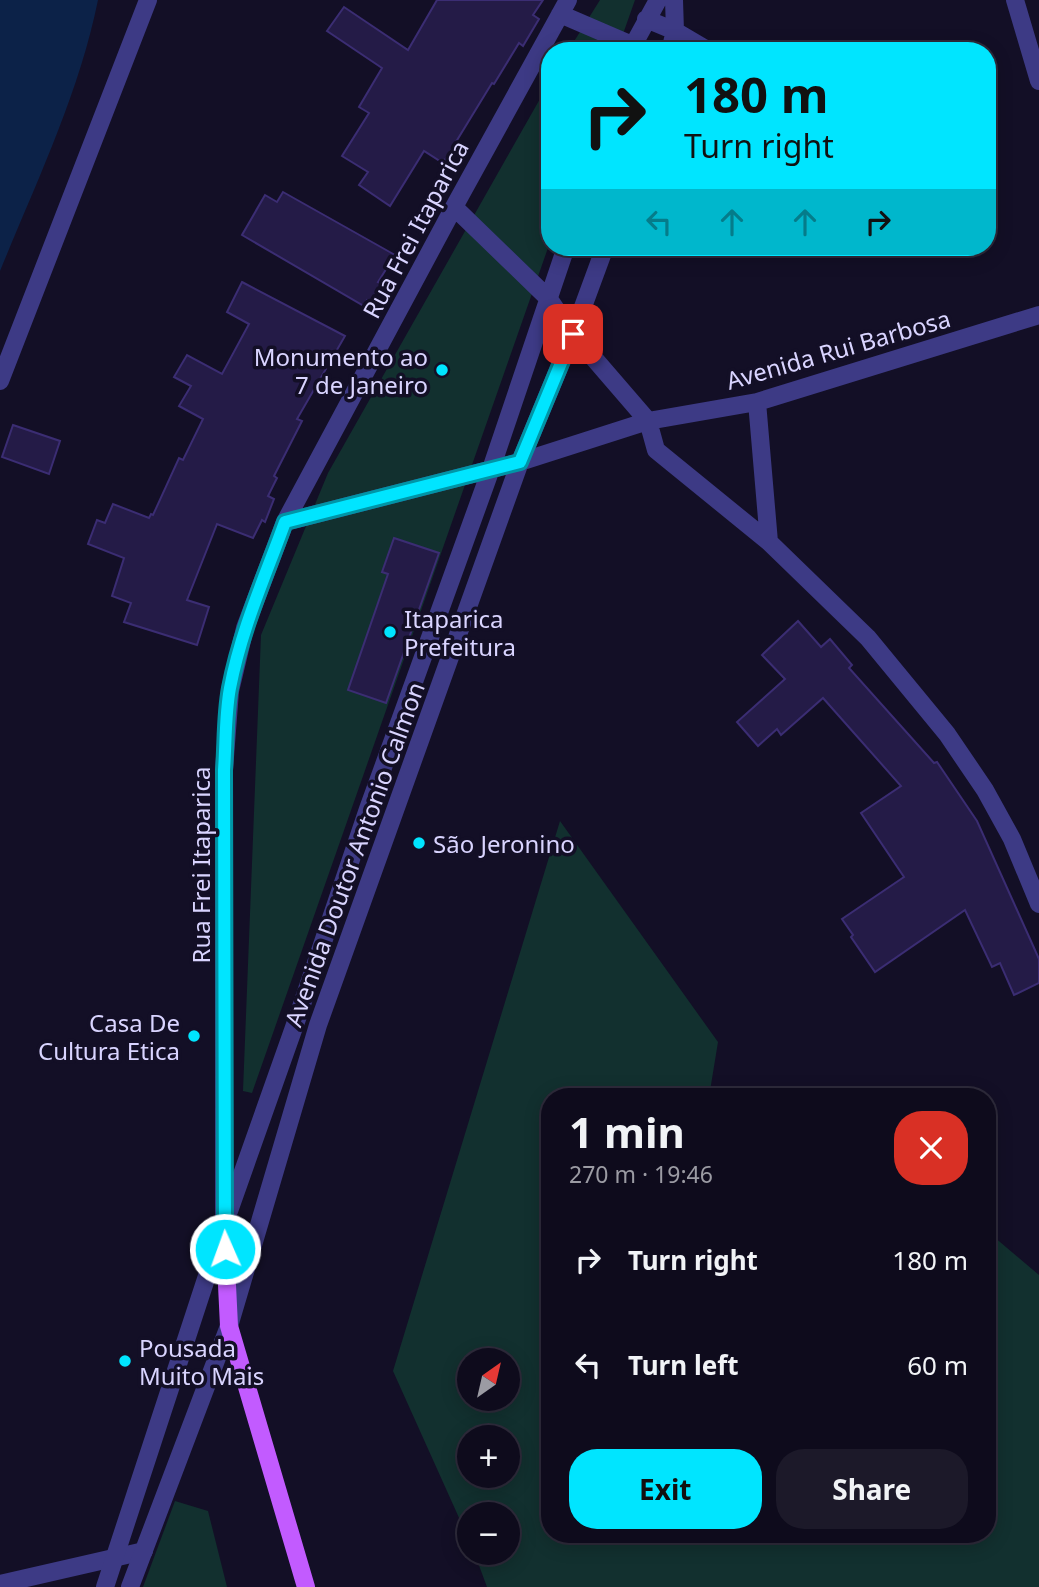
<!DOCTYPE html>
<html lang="en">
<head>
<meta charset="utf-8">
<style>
  :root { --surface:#0e0b1c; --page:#1c1929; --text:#f1f3f6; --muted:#9b9ba3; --line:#2e2b3b; --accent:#00e5ff }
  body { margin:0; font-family:"Noto Sans",sans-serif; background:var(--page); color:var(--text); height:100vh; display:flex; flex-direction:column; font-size:26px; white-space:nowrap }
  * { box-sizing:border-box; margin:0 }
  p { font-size:23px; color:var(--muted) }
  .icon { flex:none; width:38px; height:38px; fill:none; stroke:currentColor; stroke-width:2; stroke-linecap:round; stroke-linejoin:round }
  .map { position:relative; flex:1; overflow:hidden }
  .side { position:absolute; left:541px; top:1088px; width:455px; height:455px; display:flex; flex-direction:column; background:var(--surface); border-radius:28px; box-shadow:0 4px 18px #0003,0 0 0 2px var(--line) }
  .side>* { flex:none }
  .top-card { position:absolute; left:541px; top:42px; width:455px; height:214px; border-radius:28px; box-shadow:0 4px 18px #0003,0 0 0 2px var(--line); background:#00e5ff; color:#111; overflow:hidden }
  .needle { width:46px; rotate:34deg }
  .fabs { position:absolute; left:457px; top:1348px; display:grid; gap:14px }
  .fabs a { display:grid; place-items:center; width:63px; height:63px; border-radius:50%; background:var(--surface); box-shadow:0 4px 18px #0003,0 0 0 2px var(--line); font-size:35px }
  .pin { position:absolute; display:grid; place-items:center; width:60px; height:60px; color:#fff; margin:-30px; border-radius:14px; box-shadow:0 4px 10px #0006 }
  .me { position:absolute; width:77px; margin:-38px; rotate:358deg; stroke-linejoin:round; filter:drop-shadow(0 0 5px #0008) }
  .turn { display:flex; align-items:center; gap:24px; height:147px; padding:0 28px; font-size:32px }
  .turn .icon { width:91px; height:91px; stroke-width:2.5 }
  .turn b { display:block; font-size:49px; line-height:60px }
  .lanes { display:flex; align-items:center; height:66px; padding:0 28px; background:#0003; justify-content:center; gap:35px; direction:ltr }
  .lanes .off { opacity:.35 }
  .round { display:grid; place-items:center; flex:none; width:74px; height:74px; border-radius:28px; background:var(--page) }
  .overview { display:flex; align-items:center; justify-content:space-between; height:119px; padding:0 28px }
  h1 { font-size:42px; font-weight:700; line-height:52px }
  .primary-button { display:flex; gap:14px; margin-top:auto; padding:14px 28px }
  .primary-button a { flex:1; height:80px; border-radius:28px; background:var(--accent); color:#111; font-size:28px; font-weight:700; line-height:80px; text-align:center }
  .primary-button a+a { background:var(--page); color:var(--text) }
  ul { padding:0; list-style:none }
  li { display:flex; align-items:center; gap:21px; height:105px; padding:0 28px }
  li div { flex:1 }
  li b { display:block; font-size:26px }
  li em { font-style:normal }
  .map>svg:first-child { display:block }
</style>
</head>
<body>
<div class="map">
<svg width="1039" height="1587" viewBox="0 0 1039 1587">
  <rect width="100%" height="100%" fill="#130f26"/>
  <!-- green -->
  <path fill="#12302f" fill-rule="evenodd" d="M 600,0 L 635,0 L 617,51 L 568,51 Z
    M 549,83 L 549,245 L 252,1093 L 243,1091 L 261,635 L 328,473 Z
    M 560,821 L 718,1042 L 709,1097 L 550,1097 L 550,1535 L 987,1535 L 987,1231 L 1039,1275 L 1039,1587 L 487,1587 L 474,1552 L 508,1552 L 508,1514 L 469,1514 L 469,1540 L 393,1371 ZM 469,1360 L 508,1360 L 508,1398 L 469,1398 ZM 469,1437 L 508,1437 L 508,1475 L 469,1475 Z
    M 175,1501 L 208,1511 L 227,1587 L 143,1587 Z"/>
  <!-- water -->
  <path fill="#0c2248" d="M 0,0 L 98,0 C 79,94 36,183 0,271 Z"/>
  <!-- building -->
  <path fill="#241b47" stroke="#3b2d73" stroke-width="2" d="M 437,0 L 543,0 L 533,15 L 539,19 L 523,46 L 519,43 L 494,84 L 492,83 L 443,163 L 424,151 L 390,206 L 359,185 L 368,172 L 342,156 L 369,113 L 359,107 L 382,68 L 327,31 L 344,7 L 408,50 Z
    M 283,192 L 395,255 L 378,282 L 384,285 L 373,303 L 367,300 L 364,306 L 242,235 L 265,195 L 277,202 Z
    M 242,282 L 345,336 L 297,419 L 302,421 L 274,476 L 277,478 L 268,496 L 274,499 L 265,522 L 262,520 L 253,538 L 217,524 L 187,600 L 209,607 L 197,645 L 124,622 L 131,603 L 112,596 L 124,558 L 88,544 L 97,520 L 105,523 L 113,504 L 149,518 L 151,514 L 153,515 L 179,458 L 183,460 L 203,419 L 179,406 L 191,386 L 174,377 L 187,355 L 222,374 L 249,324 L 227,312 Z
    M 13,425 L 60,441 L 49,474 L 2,457 Z
    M 394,538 L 439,553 L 386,703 L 348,690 L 388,574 L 382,572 Z
    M 798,621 L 821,647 L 830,639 L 852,665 L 849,668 L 934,763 L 937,762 L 977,821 L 1039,959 L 1039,983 L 1014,995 L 1000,963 L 992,967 L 965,910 L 875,972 L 851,937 L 853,935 L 842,919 L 904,877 L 861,813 L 901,786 L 823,698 L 781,735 L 777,729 L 758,746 L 737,722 L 785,679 L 762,655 Z"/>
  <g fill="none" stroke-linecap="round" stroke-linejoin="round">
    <!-- minor -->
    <path stroke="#3d3a85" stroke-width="18" d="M 1015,0 L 1039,81
      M 560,14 L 632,45
      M 646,19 L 675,31 L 709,51
      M 630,51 L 658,0
      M 670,51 L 675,31 L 674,0
      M 454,207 L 549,299 L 573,334 L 648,421 L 656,450 L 769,542 L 868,638 L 947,734 L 985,790 L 1012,839 L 1039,904
      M 0,381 L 148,0
      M 757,402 L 769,542
      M 285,522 L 520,462 L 648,421 L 757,402 L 1039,315
      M 229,1211 L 298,1016 L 368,809 L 491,469 L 566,247
      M 224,1224 L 224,770 L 230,691 L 245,628 L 285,522 L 454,207 L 568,0
      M 230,1323 L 318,1025 L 520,462 L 573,334 L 605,247
      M 0,1584 L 144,1551"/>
    <!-- tertiary -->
    <path stroke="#3d3a85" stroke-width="18" d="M 105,1587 L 224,1224
      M 130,1587 L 229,1326"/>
    <!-- primary -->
    <path stroke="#c25bff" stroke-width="18" d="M 224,1224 L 229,1326 L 306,1587"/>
  </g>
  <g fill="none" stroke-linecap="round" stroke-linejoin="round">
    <defs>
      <path id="route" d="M 225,1249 L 224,770 C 226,743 225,715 230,688 C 241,630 265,577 285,522 L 520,462 L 573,334"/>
    </defs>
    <!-- route casing -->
    <use href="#route" stroke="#0095a6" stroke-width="18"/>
    <!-- route -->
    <use href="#route" stroke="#00e5ff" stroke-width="12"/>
  </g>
  <!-- markers -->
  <g fill="#00e5ff" stroke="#130f26" stroke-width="2.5">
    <circle cx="442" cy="370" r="7"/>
    <circle cx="390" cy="632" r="7"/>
    <circle cx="419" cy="843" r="7"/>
    <circle cx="194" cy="1036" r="7"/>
    <circle cx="125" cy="1361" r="7"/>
  </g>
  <g text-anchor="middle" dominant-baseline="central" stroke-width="7" stroke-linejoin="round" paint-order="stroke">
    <!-- street labels -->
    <g font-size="24" fill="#d9d4ff" stroke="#130f26">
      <text transform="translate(415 229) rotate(-62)">Rua Frei Itaparica</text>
      <text transform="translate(838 349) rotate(-16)">Avenida Rui Barbosa</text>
      <text transform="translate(354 854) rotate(-70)">Avenida Doutor Antonio Calmon</text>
      <text transform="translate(200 865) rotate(-90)">Rua Frei Itaparica</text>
    </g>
    <!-- poi labels -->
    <g font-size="24" fill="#d9d4ff" stroke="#130f26" text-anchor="start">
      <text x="428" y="356" text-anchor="end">Monumento ao<tspan x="428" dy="28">7 de Janeiro</tspan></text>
      <text x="404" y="618">Itaparica<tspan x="404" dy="28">Prefeitura</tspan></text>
      <text x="433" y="843">São Jeronino</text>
      <text x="180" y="1022" text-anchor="end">Casa De<tspan x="180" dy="28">Cultura Etica</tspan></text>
      <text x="139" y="1347">Pousada<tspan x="139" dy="28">Muito Mais</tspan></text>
    </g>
  </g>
</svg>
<div class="fabs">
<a><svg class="needle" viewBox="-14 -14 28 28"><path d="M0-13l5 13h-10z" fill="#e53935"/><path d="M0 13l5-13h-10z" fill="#9b9ba3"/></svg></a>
<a>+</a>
<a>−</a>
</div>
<div class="pin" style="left:573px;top:334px;background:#d93025"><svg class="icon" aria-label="arrive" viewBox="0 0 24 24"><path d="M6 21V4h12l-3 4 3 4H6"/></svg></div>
<svg class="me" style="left:225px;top:1249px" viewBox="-20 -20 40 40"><circle r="17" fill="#00e5ff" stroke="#fff" stroke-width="3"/><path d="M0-11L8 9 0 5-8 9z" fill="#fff"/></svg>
<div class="top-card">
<div class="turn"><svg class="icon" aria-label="right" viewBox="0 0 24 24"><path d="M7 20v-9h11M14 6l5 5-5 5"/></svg><div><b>180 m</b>Turn right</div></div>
<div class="lanes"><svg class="icon off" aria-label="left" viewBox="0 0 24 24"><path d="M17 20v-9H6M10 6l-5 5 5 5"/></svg><svg class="icon off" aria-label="ahead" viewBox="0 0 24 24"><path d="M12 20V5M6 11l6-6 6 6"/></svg><svg class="icon off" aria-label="ahead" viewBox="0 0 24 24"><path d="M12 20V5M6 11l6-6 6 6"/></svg><svg class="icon" aria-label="right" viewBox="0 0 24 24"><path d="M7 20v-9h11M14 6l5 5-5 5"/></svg></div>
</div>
<section class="side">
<div class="overview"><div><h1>1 min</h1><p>270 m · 19:46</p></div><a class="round" style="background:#d93025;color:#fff"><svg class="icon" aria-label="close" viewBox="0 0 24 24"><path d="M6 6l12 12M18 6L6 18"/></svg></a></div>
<ul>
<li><svg class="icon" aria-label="right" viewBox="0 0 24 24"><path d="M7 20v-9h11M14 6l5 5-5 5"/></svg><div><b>Turn right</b></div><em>180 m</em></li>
<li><svg class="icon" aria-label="left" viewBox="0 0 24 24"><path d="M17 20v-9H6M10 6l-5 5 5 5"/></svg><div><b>Turn left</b></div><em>60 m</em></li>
</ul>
<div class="primary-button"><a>Exit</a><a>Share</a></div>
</section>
</div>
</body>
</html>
